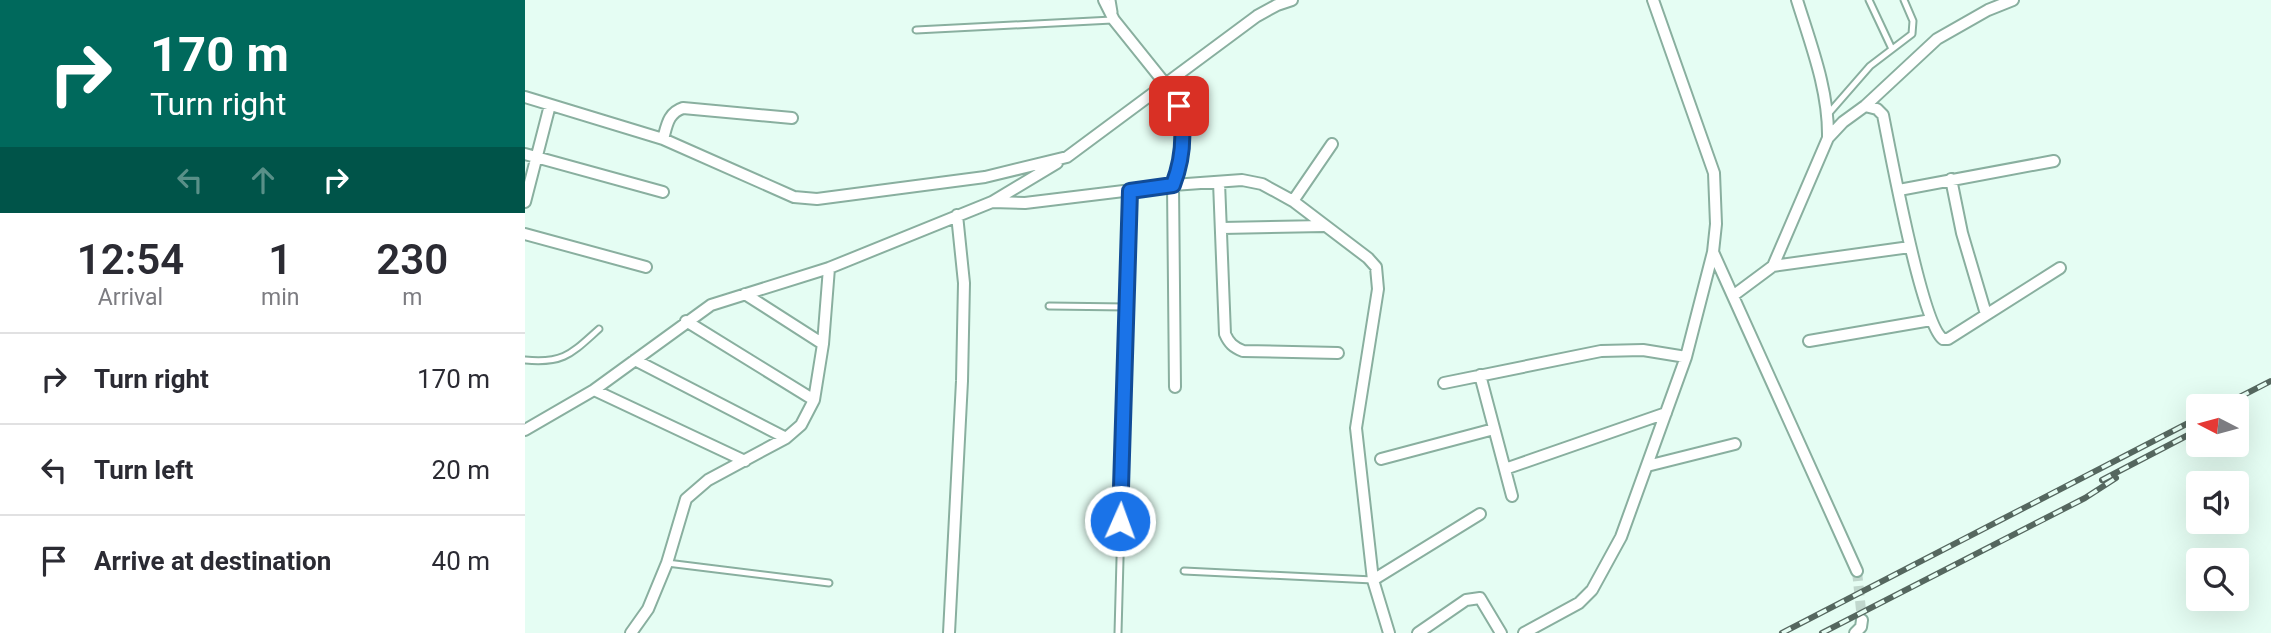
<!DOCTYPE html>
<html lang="en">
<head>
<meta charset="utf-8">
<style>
  :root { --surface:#fff; --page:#f7f7f7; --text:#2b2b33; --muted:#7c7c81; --line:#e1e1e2 }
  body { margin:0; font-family:Roboto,sans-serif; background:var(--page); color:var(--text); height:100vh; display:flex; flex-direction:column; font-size:26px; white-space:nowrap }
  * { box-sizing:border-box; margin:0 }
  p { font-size:23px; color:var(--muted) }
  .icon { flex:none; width:38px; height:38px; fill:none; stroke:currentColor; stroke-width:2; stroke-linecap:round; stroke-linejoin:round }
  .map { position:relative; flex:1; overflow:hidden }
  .side { display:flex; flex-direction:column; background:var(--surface); width:525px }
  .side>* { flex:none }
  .banner { background:#00695c; color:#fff; overflow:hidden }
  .needle { width:46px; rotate:276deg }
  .buttons { position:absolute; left:1661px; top:394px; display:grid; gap:14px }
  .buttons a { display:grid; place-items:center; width:63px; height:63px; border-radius:7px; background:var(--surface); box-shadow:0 7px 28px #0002; font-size:35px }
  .pin { position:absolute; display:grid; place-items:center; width:60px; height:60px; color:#fff; margin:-30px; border-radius:14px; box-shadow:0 4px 10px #0006 }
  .me { position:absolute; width:77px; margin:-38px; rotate:2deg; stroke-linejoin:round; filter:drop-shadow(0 0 5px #0008) }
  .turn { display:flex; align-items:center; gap:24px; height:147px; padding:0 35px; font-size:32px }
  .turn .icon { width:91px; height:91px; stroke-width:2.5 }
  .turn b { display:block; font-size:49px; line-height:60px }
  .lanes { display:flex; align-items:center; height:66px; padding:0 35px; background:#0003; justify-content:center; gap:35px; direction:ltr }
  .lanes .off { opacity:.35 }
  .eta { display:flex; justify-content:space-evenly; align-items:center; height:119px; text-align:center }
  .eta b { font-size:42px; font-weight:600; line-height:49px }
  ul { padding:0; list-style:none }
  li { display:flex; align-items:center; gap:21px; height:91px; padding:0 35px; border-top:2px solid var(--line) }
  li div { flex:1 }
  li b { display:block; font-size:26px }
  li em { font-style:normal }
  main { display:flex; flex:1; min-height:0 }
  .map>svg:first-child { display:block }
</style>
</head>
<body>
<main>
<section class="side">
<div class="banner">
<div class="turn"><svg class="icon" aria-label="right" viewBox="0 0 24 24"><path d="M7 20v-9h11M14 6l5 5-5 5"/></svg><div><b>170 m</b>Turn right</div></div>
<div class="lanes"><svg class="icon off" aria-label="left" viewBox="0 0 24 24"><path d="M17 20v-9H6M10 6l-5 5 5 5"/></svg><svg class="icon off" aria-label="ahead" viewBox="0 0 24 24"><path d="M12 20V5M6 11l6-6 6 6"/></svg><svg class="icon" aria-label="right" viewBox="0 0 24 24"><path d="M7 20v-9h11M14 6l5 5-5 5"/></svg></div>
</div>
<div class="eta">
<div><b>12:54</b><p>Arrival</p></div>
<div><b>1</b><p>min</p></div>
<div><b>230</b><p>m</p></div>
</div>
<ul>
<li><svg class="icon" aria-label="right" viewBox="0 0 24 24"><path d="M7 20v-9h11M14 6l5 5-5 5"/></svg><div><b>Turn right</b></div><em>170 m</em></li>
<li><svg class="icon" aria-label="left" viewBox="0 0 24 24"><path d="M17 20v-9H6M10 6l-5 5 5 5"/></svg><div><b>Turn left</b></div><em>20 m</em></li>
<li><svg class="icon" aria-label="arrive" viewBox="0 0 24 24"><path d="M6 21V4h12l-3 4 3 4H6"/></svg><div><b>Arrive at destination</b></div><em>40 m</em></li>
</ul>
</section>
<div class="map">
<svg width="1746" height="633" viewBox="0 0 1746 633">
  <rect width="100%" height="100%" fill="#e5fdf3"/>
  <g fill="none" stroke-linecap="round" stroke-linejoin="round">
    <!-- minor-tunnel -->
    <path stroke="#c0d7cd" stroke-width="10" stroke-dasharray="10 5" stroke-linecap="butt" d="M 1332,571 L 1337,620"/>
    <defs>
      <path id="service" d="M 587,0 L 589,12
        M 1344,0 L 1367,49
        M 391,30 L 587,20
        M 1304,113 L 1345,66 L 1387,34 L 1388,21 L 1379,0
        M 524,306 L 602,307
        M 0,360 C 39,364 47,353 74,329
        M 142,563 L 304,583
        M 659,571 L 848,580
        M 593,633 L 605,191"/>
      <path id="minor" d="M 579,0 L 589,20 L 650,96 L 654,106 L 657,118 L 657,155 L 648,185 L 650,387
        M 1272,0 C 1286,45 1304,91 1303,138
        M 0,97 L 138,139 L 269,197 L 292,199 L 460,177 L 542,157 L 732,16 L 752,5 L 767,0
        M 1340,106 L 1352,109 L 1358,115 C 1365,150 1397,325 1418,339 L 1423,339 L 1535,268
        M 138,139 C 142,125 143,113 158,108 L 267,118
        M 0,154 L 138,192
        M 1426,179 L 1437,233 L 1461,314
        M 694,182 L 700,334 C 704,343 708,347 718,351 L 813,353
        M 1374,190 L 1529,161
        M 768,201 L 807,144
        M 0,202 L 25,105
        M 467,202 L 500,203 L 648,185 L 717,180 L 737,184 L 768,201 L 843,258 L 851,267 L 853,289 L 831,428 L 848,580 L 864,633
        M 697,228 L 799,226
        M 0,234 L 121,267
        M 1188,252 L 1332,571
        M 1248,266 L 1385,247
        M 220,294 L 298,344
        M 1209,295 L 1248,266 L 1303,138 L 1318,122 L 1340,106 L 1412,39 L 1463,10 L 1488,0
        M 161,321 L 289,400
        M 1284,341 L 1406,320
        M 110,360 L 261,438
        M 955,375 L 987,496
        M 919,383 L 1076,351 L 1118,350 L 1161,357
        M 69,390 L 220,461
        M 0,430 L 69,390 L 186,305 L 304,268 L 467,202 L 532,163
        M 856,459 L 969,429
        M 1122,466 L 1210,444
        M 980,469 L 1141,413
        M 848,580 L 955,514
        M 106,633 L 123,609 L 142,563 L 161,499 L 183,480 L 261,438 L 276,425 L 289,400 L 298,344 L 304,268
        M 424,633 L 437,381 L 439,283 L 432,215
        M 893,633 L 941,600 L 955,598 L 976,633
        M 999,633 L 1054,603 L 1067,590 L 1096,537 L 1161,357 L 1188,252 L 1191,224 L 1189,173 L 1128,0
        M 1330,633 L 1336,627 L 1337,620"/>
    </defs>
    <!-- service casing -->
    <use href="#service" stroke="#89af9f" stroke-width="9"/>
    <!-- minor casing -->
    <use href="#minor" stroke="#89af9f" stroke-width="14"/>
    <!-- service -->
    <use href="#service" stroke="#fff" stroke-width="5"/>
    <!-- minor -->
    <use href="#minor" stroke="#fff" stroke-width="10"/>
    <defs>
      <path id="rail" d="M 1697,406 L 1746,381
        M 1577,480 L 1667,433
        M 1257,633 L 1673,418
        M 1297,633 L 1560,498 L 1591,478"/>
    </defs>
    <!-- rail casing -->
    <use href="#rail" stroke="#55675f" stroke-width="6"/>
    <!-- rail -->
    <use href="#rail" stroke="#e5fdf3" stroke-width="3.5" stroke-dasharray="10" stroke-linecap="butt"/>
  </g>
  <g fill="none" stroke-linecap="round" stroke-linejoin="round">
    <defs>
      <path id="route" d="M 595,521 L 605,191 L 648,185 C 658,159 660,133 654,106"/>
    </defs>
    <!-- route casing -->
    <use href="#route" stroke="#114b97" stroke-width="18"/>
    <!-- route -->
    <use href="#route" stroke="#1a73e8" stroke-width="12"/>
  </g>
</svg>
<div class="buttons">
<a><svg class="needle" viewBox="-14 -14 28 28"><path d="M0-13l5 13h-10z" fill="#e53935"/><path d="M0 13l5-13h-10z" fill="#7c7c81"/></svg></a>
<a><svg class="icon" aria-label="sound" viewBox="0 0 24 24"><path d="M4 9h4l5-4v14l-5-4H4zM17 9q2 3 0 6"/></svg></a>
<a><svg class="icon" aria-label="search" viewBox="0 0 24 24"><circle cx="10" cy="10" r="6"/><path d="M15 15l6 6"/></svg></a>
</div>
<div class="pin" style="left:654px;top:106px;background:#d93025"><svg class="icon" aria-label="arrive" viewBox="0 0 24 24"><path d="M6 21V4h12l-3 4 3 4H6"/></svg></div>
<svg class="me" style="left:595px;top:521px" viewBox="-20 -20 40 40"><circle r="17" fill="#1a73e8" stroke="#fff" stroke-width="3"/><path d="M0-11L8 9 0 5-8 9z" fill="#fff"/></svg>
</div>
</main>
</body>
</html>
